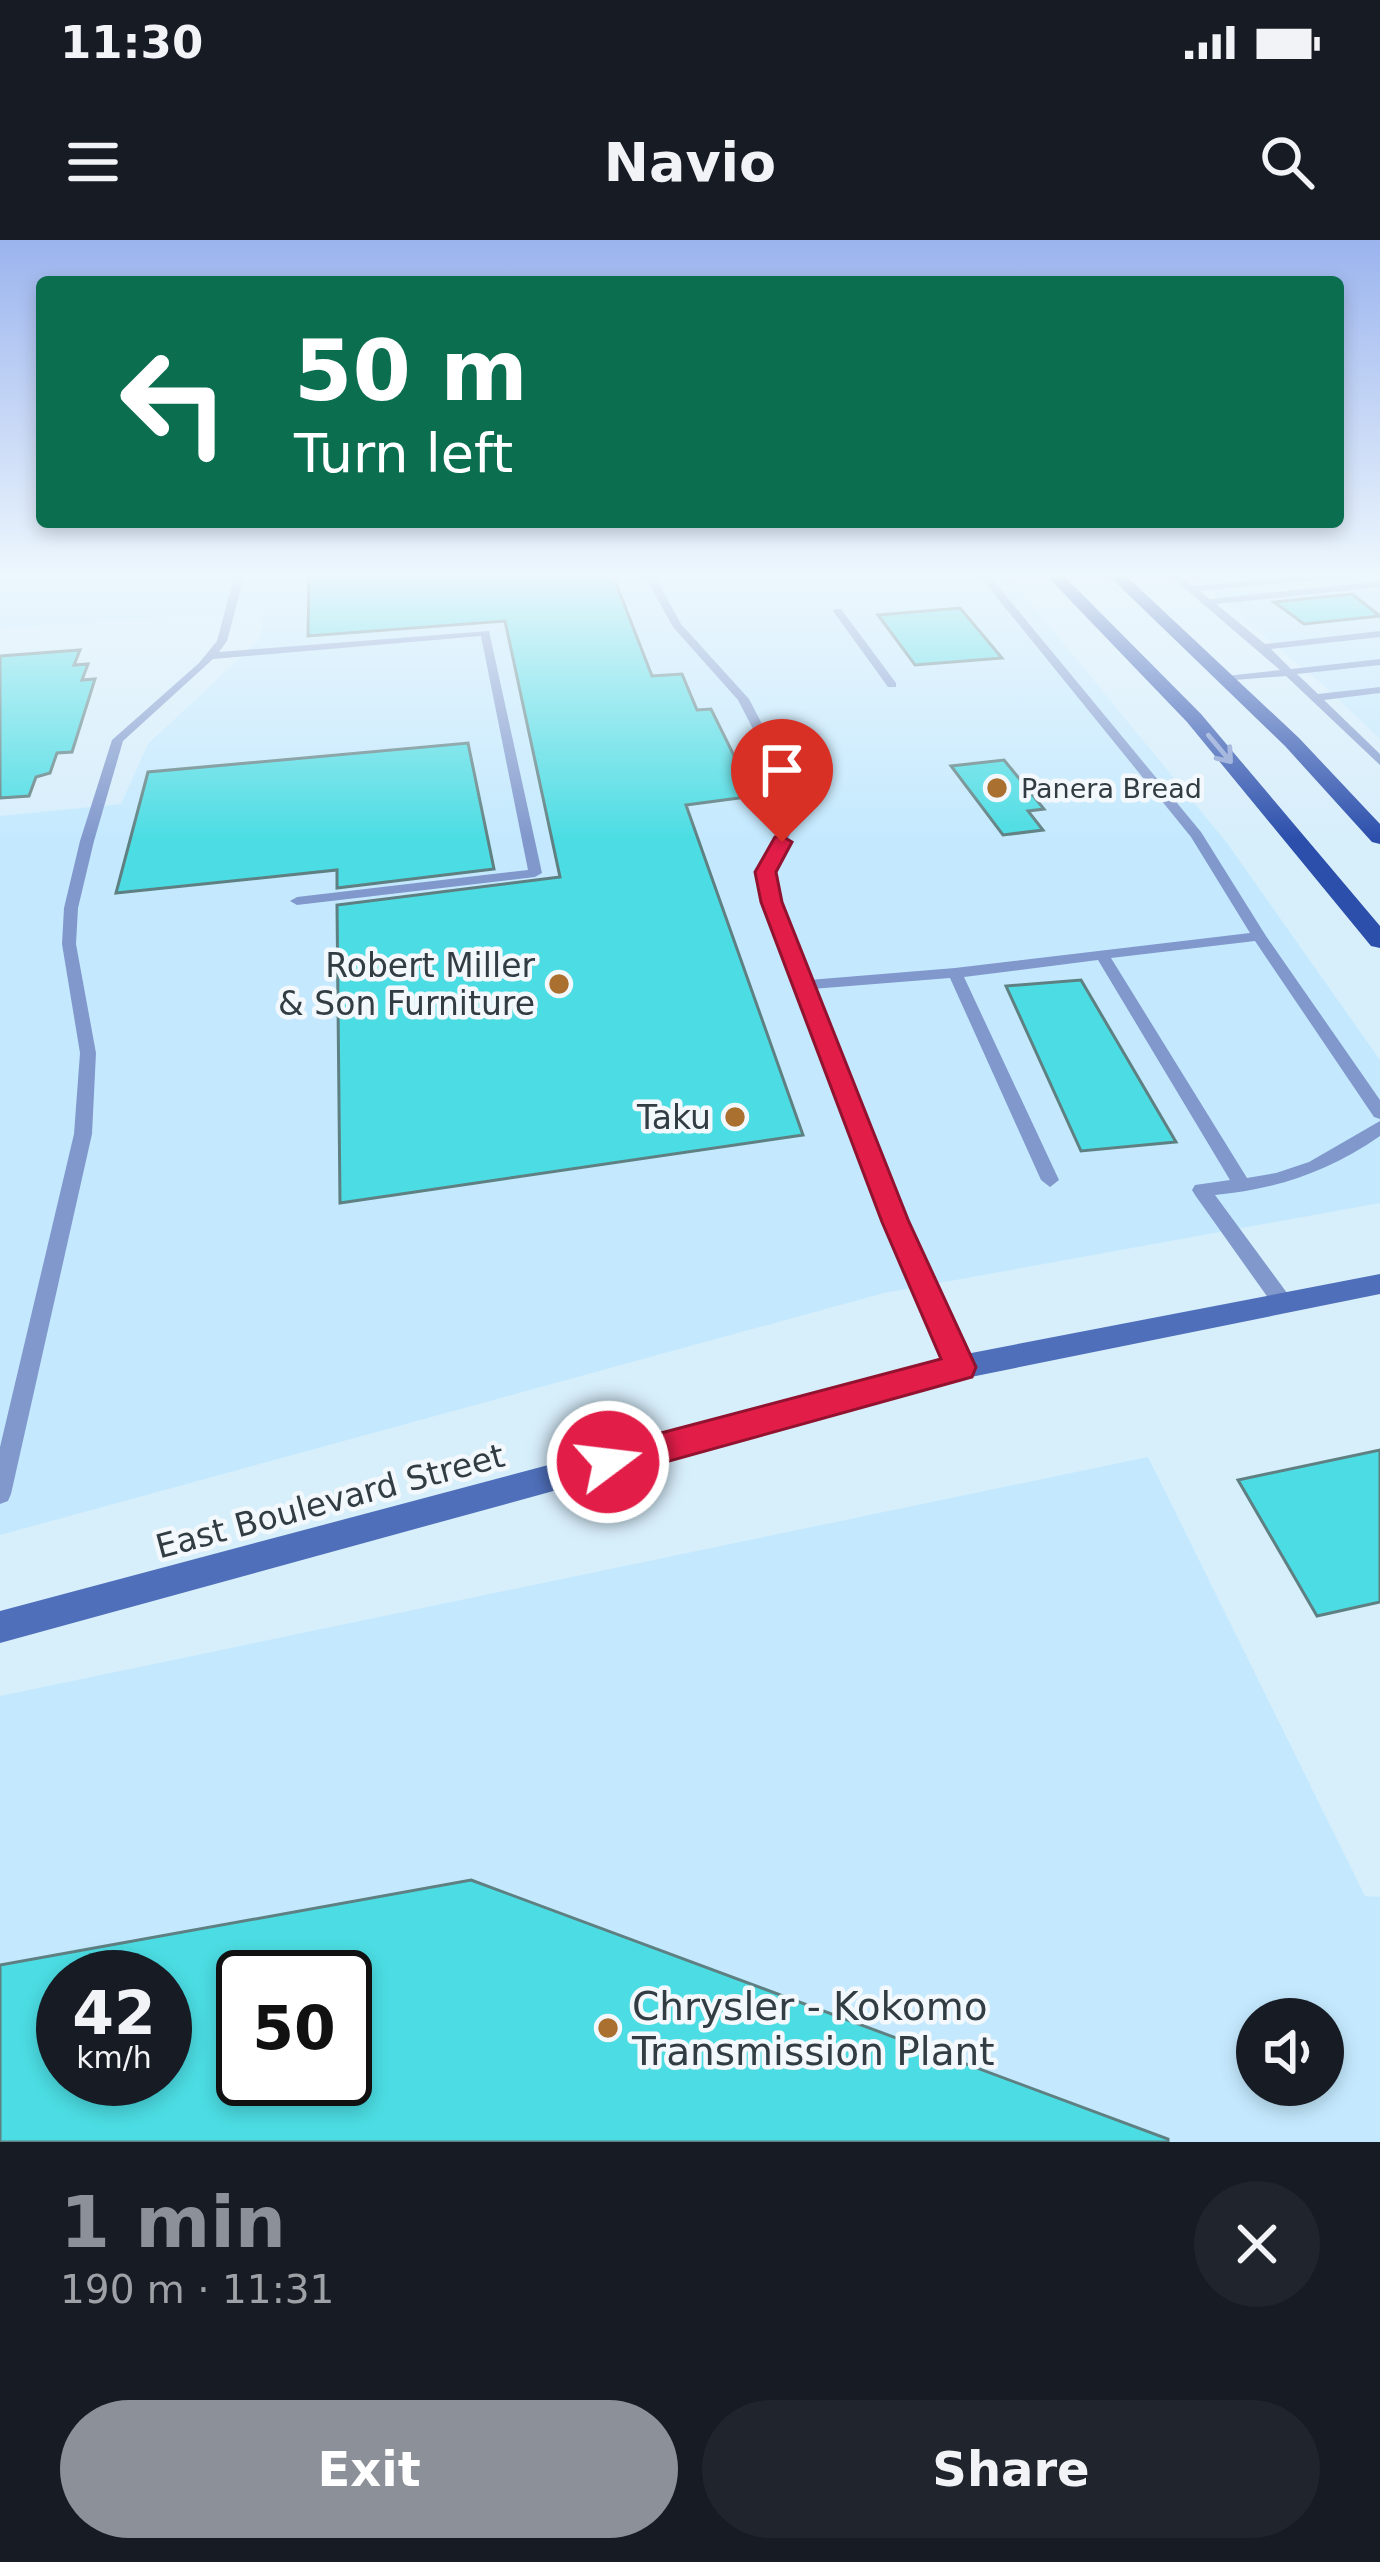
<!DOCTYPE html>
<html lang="en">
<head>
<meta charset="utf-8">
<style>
  :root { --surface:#171b24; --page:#20242c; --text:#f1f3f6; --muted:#9ea1a6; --accent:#8c9099 }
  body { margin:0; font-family:"DejaVu Sans",sans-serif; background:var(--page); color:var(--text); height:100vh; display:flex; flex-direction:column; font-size:45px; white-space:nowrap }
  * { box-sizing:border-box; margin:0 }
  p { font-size:39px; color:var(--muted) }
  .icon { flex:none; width:66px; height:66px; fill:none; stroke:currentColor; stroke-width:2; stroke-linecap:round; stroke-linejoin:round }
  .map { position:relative; height:1902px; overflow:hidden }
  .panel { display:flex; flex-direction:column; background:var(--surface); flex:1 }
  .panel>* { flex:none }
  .hud { position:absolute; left:36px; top:36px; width:1308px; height:252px; border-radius:12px; box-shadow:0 6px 18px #0003; background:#0b6e4f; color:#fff; overflow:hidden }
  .tools { position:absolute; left:1236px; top:1758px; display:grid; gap:24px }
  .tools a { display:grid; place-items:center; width:108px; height:108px; border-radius:50%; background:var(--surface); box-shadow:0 6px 18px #0003; font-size:60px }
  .speed { position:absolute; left:36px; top:1710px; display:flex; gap:24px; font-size:60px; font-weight:700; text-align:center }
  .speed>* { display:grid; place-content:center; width:156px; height:156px; border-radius:50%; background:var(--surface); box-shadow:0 6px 18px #0003; line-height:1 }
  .speed small { font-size:30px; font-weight:400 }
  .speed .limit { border:6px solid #111; border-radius:18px; background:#fff; color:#111 }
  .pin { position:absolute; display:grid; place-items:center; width:102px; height:102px; color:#fff; margin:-123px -51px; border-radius:50% 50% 50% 0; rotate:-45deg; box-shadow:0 0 12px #0007 }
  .pin .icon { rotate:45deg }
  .me { position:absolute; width:132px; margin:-66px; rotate:75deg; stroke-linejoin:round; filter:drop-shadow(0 0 9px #0008) }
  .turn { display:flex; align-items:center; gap:42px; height:252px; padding:0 60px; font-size:54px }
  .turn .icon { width:156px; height:156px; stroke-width:2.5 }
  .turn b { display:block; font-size:84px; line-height:102px }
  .round { display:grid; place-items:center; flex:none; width:126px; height:126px; border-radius:63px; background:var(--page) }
  .headline { display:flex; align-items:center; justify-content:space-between; height:204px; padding:0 60px }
  h1 { font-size:72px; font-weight:700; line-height:90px; color:var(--accent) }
  .primary-button { display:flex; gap:24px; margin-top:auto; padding:24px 60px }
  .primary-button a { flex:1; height:138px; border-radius:72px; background:var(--accent); color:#fff; font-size:48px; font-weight:700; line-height:138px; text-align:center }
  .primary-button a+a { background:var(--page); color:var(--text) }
  .status { display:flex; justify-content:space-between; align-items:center; height:84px; padding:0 60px; background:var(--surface); direction:ltr }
  .status svg { height:33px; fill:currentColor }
  header { display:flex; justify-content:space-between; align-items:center; height:156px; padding:0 60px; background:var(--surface); font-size:54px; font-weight:700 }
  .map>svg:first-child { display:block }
</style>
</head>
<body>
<div class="status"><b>11:30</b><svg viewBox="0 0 49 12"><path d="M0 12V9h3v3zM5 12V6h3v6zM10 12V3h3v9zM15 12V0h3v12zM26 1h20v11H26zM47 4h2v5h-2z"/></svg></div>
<header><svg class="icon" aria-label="menu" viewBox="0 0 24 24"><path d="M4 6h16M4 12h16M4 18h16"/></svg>Navio<svg class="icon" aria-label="search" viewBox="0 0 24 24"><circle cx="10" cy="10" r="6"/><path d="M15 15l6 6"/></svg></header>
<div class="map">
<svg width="1380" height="1902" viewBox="0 0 1380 1902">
  <rect width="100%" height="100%" fill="#d7eefb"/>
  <!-- built -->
  <path fill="#c4e9fe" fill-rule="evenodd" d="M 0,333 L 1006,333 L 1227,603 L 1380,820 L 1380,963 L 884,1053 L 0,1295 L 0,576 L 121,564 L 148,504 L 260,399 L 264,370 L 0,389 Z
    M 1187,333 L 1380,333 L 1380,499 L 1322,444 Z
    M 1148,1217 L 1365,1656 L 1380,1657 L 1380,1902 L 0,1902 L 0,1456 ZM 63,1737 L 165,1737 L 165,1839 L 63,1839 ZM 243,1737 L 345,1737 L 345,1839 L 243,1839 ZM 1257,1779 L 1323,1779 L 1323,1845 L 1257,1845 Z"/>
  <!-- building -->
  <path fill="#4bdde3" stroke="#5f8082" stroke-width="3" fill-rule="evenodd" d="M 309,333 L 612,333 L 652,436 L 682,434 L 697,470 L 711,469 L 754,556 L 686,565 L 803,895 L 340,963 L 337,665 L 560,637 L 505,381 L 308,396 Z
    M 1352,354 L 1380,376 L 1304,384 L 1274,362 Z
    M 960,368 L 1002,418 L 915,425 L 878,375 Z
    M 80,410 L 74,425 L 88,424 L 82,440 L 95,439 L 72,512 L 57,513 L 50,533 L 36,537 L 29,556 L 0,558 L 0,416 Z
    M 468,503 L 494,629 L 337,648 L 337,630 L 116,653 L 148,532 Z
    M 1004,520 L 1044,569 L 1028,571 L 1043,590 L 1003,595 L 951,526 Z
    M 1081,740 L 1176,902 L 1081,911 L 1006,746 Z
    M 1380,1210 L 1380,1362 L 1317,1376 L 1238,1240 Z
    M 471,1640 L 1168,1899 L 1168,1902 L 0,1902 L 0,1725 ZM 63,1737 L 165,1737 L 165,1839 L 63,1839 ZM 243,1737 L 345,1737 L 345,1839 L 243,1839 Z"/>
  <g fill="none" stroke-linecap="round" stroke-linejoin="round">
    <!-- lane -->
    <path fill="#8198cc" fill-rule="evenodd" d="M 235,333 L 245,333 L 227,401 L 219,412 L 489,391 L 542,633 L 535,637 L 297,665 L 290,661 L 297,657 L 528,630 L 481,396 L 213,419 L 123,501 L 94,601 L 78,668 L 76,704 L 96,813 L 92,894 L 11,1254 L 8,1261 L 0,1264 L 0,1207 L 74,894 L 80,813 L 62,704 L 64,668 L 80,601 L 112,500 L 199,423 L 217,401 Z
      M 643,333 L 653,333 L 681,384 L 749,459 L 804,564 L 773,631 L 778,662 L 809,740 L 955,728 L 1250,693 L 1191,597 L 977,333 L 987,333 L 1201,592 L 1266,696 L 1380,860 L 1380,879 L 1374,877 L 1255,701 L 1111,718 L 1247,938 L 1276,933 L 1309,922 L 1380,881 L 1380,896 C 1328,932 1277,949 1215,955 L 1290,1057 L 1293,1063 L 1290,1069 L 1283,1071 L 1276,1069 L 1195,955 L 1192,950 L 1195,945 L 1230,940 L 1098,720 L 964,737 L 1059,940 L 1050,947 L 1041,940 L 950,738 L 812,749 L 904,982 L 971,1127 L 968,1133 L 961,1136 L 954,1133 L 886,982 L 764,662 L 759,631 L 792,564 L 738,460 L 673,387 Z
      M 1167,333 L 1178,333 L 1194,346 L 1329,333 L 1361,333 L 1356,336 L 1200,351 L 1210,359 L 1380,341 L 1380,347 L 1216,364 L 1265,404 L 1380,391 L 1380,397 L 1271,409 L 1291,429 L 1380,419 L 1380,425 L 1297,434 L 1318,454 L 1380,447 L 1380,453 L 1324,460 L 1380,514 L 1380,525 L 1286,436 L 1222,441 L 1222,437 L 1226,436 L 1280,430 Z
      M 835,369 L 841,369 L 896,443 L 896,447 L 888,447 L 833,371 Z"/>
    <!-- secondary -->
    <path fill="#4f6fba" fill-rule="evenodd" d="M 1380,1034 L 1380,1054 L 961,1139 L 0,1403 L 0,1371 L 961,1115 Z"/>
    <!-- primary -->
    <path fill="#2c4fac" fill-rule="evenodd" d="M 1044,333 L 1061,333 L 1201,474 L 1380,686 L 1380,708 L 1371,706 L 1187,482 Z
      M 1106,333 L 1123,333 L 1299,498 L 1380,584 L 1380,604 L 1372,602 L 1285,506 Z"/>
  </g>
  <!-- one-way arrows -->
  <defs><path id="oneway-shaft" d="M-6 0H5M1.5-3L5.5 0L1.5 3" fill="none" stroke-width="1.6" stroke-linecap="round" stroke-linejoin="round" transform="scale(3)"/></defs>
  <use stroke="#869bd0" href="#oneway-shaft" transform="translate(1220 509) rotate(50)"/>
  <!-- sky -->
  <linearGradient id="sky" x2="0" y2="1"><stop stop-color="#9bb4ee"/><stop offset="0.56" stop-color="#edf7fd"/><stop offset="1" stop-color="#edf7fd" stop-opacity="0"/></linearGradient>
  <rect width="1380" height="599" fill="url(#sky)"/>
  <!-- route -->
  <path fill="#e11d48" stroke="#92132f" stroke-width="3" d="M 782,596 L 792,602 L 776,632 L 782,662 L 909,982 L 976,1127 L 972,1137 L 961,1140 L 608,1238 L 597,1233 L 592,1222 L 597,1212 L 608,1207 L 941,1119 L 882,982 L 761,662 L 755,632 L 775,597 Z"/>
  <!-- markers -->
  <g fill="#a9702f" stroke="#f3f8fc" stroke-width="4.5">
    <circle cx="997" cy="548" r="12"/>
    <circle cx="559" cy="744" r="12"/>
    <circle cx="735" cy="877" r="12"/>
    <circle cx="608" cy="1788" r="12"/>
  </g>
  <g text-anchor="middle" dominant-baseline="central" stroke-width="9" stroke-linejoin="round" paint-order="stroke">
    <!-- far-poi labels -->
    <g font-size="27" fill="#313d43" stroke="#f3f8fc" text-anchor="start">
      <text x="1021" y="548">Panera Bread</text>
    </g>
    <!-- poi labels -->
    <g font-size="33" fill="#313d43" stroke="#f3f8fc" text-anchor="end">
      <text x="535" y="725">Robert Miller<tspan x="535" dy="38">&amp; Son Furniture</tspan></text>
      <text x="711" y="877">Taku</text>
    </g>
    <!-- street labels -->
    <g font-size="33" fill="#313d43" stroke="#f3f8fc">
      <text transform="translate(330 1261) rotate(-15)">East Boulevard Street</text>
    </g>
    <!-- near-poi labels -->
    <g font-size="39" fill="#313d43" stroke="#f3f8fc" text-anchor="start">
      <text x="632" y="1766">Chrysler - Kokomo<tspan x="632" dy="45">Transmission Plant</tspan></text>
    </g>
  </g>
</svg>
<div class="tools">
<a><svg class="icon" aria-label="sound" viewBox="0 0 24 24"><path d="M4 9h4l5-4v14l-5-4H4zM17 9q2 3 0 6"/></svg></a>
</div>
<div class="speed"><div>42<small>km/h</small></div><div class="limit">50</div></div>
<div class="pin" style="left:782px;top:602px;background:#d93025"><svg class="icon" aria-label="arrive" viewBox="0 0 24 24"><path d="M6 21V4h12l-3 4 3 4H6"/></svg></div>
<svg class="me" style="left:608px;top:1222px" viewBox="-20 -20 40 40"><circle r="17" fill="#e11d48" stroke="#fff" stroke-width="3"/><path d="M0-11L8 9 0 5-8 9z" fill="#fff"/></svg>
<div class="hud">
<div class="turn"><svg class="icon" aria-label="left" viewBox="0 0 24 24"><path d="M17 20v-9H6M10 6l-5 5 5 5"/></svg><div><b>50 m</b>Turn left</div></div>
</div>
</div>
<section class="panel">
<div class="headline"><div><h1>1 min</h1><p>190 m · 11:31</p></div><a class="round"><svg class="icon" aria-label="close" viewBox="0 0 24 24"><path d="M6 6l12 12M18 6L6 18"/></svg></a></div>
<div class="primary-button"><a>Exit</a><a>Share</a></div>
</section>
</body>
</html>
